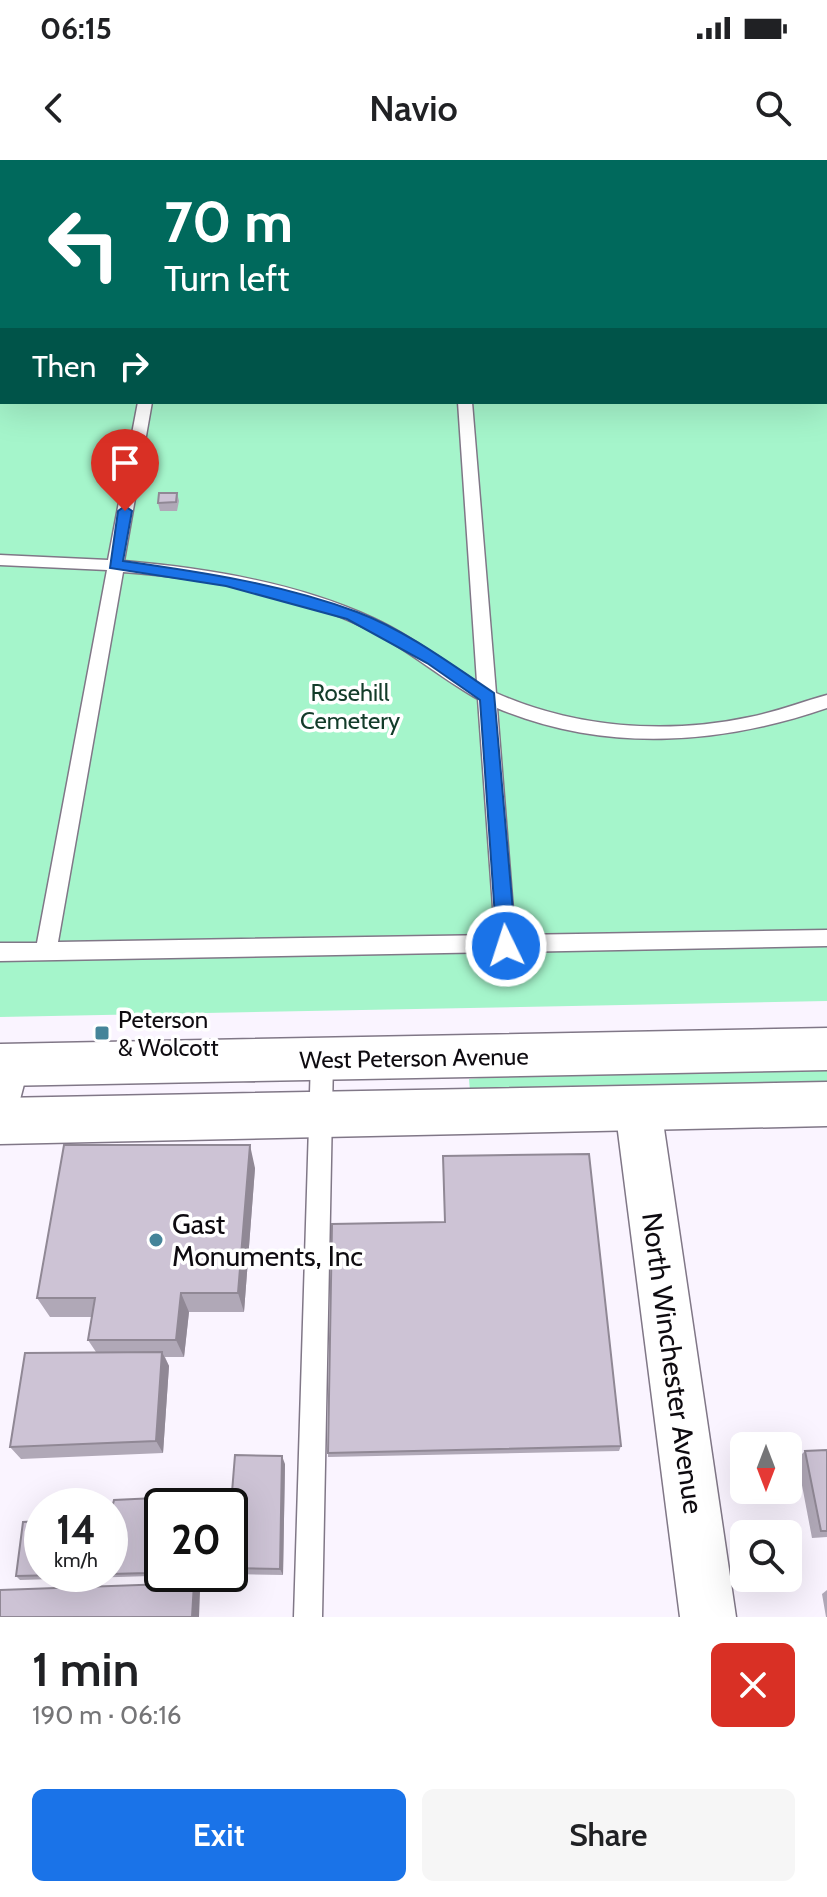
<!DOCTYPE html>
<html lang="en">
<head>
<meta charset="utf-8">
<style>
  :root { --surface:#fff; --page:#f6f6f6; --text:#202124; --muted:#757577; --accent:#1a73e8 }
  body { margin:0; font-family:Cabin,sans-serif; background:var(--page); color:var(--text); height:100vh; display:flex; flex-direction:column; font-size:30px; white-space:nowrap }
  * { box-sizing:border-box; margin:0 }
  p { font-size:26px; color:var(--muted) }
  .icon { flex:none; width:44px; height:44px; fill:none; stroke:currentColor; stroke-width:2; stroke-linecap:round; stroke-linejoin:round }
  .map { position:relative; height:1457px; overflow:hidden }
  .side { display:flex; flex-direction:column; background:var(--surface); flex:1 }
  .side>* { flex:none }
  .banner { position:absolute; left:0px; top:0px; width:828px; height:244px; box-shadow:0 8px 32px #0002; background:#00695c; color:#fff; overflow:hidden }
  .needle { width:52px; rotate:180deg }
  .fabs { position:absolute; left:730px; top:1272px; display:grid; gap:16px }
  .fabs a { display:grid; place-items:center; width:72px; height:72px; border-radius:12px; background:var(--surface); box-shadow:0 8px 32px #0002; font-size:40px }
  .speed { position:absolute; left:24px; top:1328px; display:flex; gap:16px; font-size:40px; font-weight:700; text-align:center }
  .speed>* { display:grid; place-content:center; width:104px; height:104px; border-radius:50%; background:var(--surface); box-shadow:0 8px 32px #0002; line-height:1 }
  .speed small { font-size:20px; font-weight:400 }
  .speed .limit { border:4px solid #111; border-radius:12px; background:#fff; color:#111 }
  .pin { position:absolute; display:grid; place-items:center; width:68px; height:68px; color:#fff; margin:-82px -34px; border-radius:50% 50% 50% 0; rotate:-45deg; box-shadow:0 0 8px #0007 }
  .pin .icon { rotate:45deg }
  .me { position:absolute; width:88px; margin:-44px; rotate:356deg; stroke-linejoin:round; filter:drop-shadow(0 0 6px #0008) }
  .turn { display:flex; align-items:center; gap:28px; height:168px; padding:0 32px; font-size:36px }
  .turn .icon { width:104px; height:104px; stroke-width:2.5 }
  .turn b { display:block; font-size:56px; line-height:68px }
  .then { display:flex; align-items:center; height:76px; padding:0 32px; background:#0003; gap:16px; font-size:30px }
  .round { display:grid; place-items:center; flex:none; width:84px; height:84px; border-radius:12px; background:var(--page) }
  .headline { display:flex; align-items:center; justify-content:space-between; height:136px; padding:0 32px }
  h1 { font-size:48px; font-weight:600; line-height:60px }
  .button { display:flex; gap:16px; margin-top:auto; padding:16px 32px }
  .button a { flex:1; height:92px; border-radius:12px; background:var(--accent); color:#fff; font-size:32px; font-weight:600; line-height:92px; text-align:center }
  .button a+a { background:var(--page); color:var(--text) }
  .status { display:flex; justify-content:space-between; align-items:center; height:56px; padding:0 40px; background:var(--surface); direction:ltr }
  .status svg { height:22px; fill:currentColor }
  header { display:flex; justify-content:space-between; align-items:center; height:104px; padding:0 32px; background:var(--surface); font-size:36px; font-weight:600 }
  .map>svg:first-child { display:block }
</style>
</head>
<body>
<div class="status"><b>06:15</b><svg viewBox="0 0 49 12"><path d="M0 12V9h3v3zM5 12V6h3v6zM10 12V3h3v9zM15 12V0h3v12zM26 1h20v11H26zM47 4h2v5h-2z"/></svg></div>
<header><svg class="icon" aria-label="back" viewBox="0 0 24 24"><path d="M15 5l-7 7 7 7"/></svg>Navio<svg class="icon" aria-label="search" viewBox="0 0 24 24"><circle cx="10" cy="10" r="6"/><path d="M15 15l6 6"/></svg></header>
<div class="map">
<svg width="827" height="1457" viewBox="0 0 827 1457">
  <rect width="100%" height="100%" fill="#faf4ff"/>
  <!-- green -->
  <path fill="#a5f5cb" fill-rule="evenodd" d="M 0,0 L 827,0 L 827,841 L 0,857 ZM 2,2 L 826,2 L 826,242 L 2,242 Z
    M 827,908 L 827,925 L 470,932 L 469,919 L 527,914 Z"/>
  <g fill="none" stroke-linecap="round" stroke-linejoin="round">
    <defs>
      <path id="lane" d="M 110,0 L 122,0 L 123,2 L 111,2 Z
        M 803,0 L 815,0 L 816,2 L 804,2 Z
        M 826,31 L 827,32 L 827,41 L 826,40 Z
        M 826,64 L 827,64 L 827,72 L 826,72 Z
        M 0,157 L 2,157 L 2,165 L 0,165 Z
        M 826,200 L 827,200 L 827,208 L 826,208 Z
        M 138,242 L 152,242 L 124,401 C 207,408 297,423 373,458 C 410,475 443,501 477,522 L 458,242 L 472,242 L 496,533 C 574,568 666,575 750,557 C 776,552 801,542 827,535 L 827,548 C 720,585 603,593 497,548 L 515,775 L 827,770 L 827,786 L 513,792 L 506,795 L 499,792 L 0,801 L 0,783 L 37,783 L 107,410 L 0,405 L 0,395 L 108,400 ZM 123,412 C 203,418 290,432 363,467 C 404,486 439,517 478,539 L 495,775 L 58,782 Z
        M 322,890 L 330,893 L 333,900 L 322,1457 L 294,1457 L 311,900 L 314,893 Z"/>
      <path id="street" d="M 7,886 L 23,891 L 29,905 L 16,955 L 0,961 L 0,888 Z
        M 638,928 L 654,934 L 661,948 L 736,1457 L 680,1457 L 615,948 L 622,934 Z"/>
      <path id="primary" d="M 827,868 L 827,910 L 0,926 L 0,884 Z
        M 827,922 L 827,966 L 0,984 L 0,938 Z"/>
    </defs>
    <!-- lane casing -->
    <use href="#lane" stroke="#807787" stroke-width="3"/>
    <!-- street casing -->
    <use href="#street" stroke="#807787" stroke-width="3"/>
    <!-- primary casing -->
    <use href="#primary" stroke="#807787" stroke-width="3"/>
    <!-- lane -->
    <use href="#lane" fill="#fff" fill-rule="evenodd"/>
    <!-- street -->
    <use href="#street" fill="#fff" fill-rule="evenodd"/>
    <!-- primary -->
    <use href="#primary" fill="#fff" fill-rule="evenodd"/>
  </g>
  <!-- wall -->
  <path fill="#b0a8b7" d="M 177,333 L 179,341 L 177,351 L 160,351 L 158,343 Z
    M 255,1008 L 244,1152 L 189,1152 L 184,1197 L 165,1197 L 169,1206 L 163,1293 L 21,1299 L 10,1287 L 96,1192 L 88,1180 L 92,1157 L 50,1157 L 37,1138 Z
    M 445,1062 L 621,1286 L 619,1291 L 328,1297 L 328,1293 Z
    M 827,1290 L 827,1377 L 812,1378 L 797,1299 L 805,1291 Z
    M 285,1304 L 283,1415 L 230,1414 L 230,1357 Z
    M 155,1338 L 157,1342 L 151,1416 L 20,1420 L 16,1416 L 42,1414 Z
    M 827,1430 L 827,1457 L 826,1457 L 822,1434 Z"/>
  <!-- shaded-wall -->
  <path fill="#908895" d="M 250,985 L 255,1008 L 244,1152 L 238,1133 Z
    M 181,1133 L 189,1152 L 184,1197 L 176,1180 Z
    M 162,1192 L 169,1206 L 163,1293 L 156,1281 Z
    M 282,1296 L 285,1304 L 283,1415 L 280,1409 Z
    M 155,1338 L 157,1342 L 151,1416 L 148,1413 Z
    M 194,1423 L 200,1432 L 199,1457 L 192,1457 Z"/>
  <!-- building -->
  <path fill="#cdc3d5" stroke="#908895" stroke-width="2" d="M 159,333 L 177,333 L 176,342 L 158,343 Z
    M 64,985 L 250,985 L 238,1133 L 181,1133 L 176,1180 L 88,1180 L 95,1138 L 37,1138 Z
    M 589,994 L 621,1286 L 328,1293 L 332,1064 L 445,1062 L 443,996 Z
    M 162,1192 L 156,1281 L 10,1287 L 25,1193 Z
    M 827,1290 L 827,1371 L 821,1371 L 805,1291 Z
    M 235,1295 L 282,1296 L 280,1409 L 230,1408 L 230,1357 Z
    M 155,1338 L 148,1413 L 110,1414 L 110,1348 L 112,1348 L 114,1340 Z
    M 42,1350 L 42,1414 L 104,1414 L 16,1416 L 23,1362 L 41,1361 Z
    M 194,1423 L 192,1457 L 0,1457 L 0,1430 Z"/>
  <!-- route -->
  <path fill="#1a73e8" stroke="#114b97" stroke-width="2" d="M 125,346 L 132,351 L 123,401 C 201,412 282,424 357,452 C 405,470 451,504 494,533 L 516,786 L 513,791 L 506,793 L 497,786 L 480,540 L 427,503 L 347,459 L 226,426 L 110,408 L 118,351 Z"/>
  <!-- markers -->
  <g fill="#458499" stroke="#fff" stroke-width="3">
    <rect x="94" y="865" width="16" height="16" rx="4"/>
    <circle cx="156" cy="1080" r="8"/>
  </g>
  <g text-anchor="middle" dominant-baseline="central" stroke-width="7" stroke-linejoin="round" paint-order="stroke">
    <!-- park labels -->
    <g font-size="24" fill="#133c2a" stroke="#fff">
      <text x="350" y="532">Rosehill<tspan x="350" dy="28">Cemetery</tspan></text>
    </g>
    <!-- poi labels -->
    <g font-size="24" fill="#0e0b10" stroke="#fff" text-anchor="start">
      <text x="118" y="859">Peterson<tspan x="118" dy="28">&amp; Wolcott</tspan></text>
    </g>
    <!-- street labels -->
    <g font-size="24" fill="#0e0b10" stroke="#fff">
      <text transform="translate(414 898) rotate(-1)">West Peterson Avenue</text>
    </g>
    <!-- near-poi labels -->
    <g font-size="28" fill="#0e0b10" stroke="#fff" text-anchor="start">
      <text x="172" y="1064">Gast<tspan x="172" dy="32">Monuments, Inc</tspan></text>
    </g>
    <!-- near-street labels -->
    <g font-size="28" fill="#0e0b10" stroke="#fff">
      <text transform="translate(673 1203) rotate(82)">North Winchester Avenue</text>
    </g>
  </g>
</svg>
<div class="fabs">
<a><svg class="needle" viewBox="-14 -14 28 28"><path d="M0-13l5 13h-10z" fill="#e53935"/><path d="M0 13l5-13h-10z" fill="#757577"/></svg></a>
<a><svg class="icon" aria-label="search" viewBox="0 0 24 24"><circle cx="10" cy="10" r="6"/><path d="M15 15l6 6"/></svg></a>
</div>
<div class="speed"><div>14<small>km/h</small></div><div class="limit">20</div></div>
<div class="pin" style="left:125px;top:351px;background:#d93025"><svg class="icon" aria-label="arrive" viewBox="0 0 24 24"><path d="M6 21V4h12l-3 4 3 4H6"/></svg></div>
<svg class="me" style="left:506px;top:786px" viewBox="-20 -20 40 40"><circle r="17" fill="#1a73e8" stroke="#fff" stroke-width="3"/><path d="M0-11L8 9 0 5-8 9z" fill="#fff"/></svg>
<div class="banner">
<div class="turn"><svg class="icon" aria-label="left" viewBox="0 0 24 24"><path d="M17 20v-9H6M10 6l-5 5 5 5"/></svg><div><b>70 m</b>Turn left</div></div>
<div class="then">Then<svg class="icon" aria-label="right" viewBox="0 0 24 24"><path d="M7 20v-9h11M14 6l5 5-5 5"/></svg></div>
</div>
</div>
<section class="side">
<div class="headline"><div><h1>1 min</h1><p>190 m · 06:16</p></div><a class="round" style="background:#d93025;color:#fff"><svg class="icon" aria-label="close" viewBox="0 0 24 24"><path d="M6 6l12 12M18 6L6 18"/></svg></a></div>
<div class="button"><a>Exit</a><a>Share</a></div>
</section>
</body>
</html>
